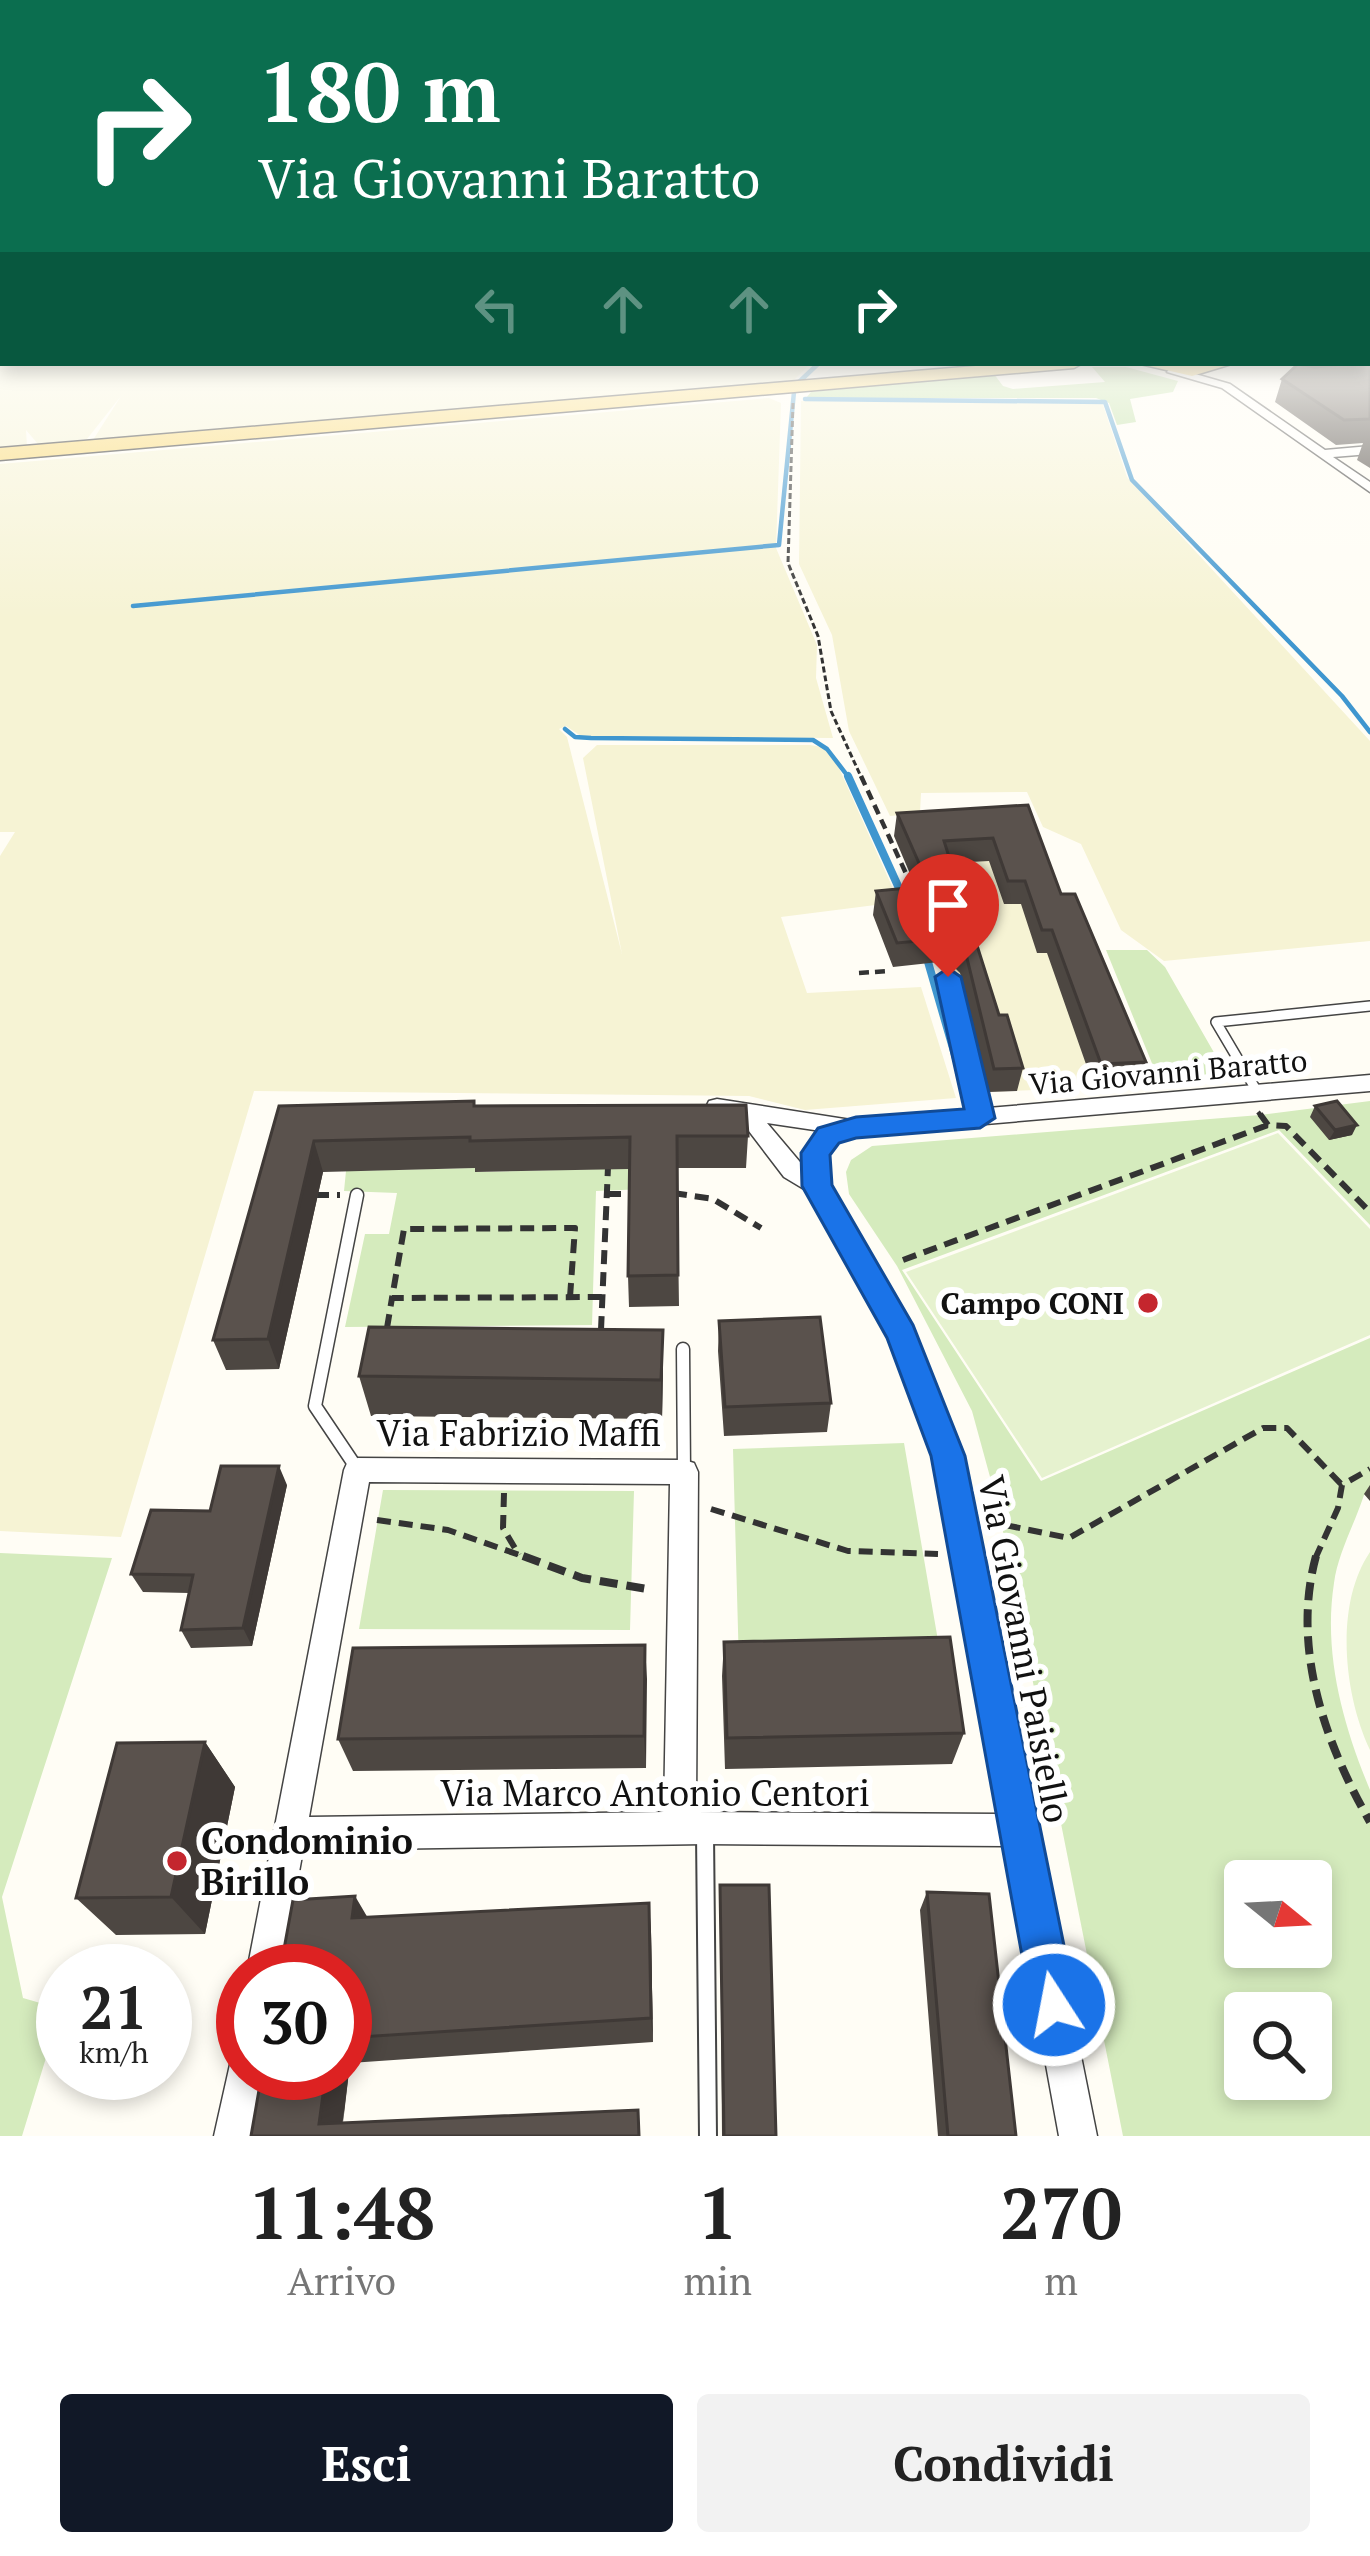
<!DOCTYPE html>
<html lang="it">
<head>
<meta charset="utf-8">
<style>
  :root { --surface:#fff; --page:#f2f2f2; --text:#222; --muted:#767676; --accent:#111827 }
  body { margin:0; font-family:"PT Serif",serif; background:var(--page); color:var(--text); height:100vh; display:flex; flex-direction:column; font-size:45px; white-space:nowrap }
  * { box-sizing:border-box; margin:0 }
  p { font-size:39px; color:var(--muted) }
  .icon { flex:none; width:66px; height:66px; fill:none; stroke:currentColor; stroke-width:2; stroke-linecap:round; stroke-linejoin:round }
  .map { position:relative; height:2136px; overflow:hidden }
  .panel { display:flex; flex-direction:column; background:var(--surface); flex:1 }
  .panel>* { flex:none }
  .top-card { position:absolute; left:0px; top:0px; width:1371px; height:366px; box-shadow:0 6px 18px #0003; background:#0b6e4f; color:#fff; overflow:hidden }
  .needle { width:78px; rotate:108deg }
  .controls { position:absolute; left:1224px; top:1860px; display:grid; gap:24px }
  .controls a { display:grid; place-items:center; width:108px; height:108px; border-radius:12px; background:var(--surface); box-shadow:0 6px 18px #0003; font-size:60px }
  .speed { position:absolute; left:36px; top:1944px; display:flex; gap:24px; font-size:60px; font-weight:700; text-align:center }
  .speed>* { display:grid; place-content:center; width:156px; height:156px; border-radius:50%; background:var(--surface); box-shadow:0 6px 18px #0003; line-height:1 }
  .speed small { font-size:30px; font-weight:400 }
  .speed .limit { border:18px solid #d22; background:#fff; color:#111 }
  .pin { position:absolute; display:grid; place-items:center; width:102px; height:102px; color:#fff; margin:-123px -51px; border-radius:50% 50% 50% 0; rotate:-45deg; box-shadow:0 0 12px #0007 }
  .pin .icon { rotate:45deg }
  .me { position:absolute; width:132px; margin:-66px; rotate:349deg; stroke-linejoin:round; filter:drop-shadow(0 0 9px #0008) }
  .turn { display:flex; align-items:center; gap:42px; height:252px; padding:0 60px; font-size:54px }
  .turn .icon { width:156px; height:156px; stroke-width:2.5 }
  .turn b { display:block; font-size:84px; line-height:102px }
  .lanes { display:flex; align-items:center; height:114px; padding:0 60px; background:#0003; justify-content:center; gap:60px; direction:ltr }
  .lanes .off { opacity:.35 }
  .eta { display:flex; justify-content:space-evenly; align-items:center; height:204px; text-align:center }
  .eta b { font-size:72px; font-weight:700; line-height:84px }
  .cta { display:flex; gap:24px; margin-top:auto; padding:24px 60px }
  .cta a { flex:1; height:138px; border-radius:12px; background:var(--accent); color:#fff; font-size:48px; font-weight:700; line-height:138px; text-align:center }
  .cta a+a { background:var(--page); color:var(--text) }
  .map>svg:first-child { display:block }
</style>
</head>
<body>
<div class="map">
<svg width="1370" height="2136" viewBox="0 0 1370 2136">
  <rect width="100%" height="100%" fill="#fffdf5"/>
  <!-- farmland -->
  <path fill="#f6f3d4" d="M 0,320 L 3,363 L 811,363 L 793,381 L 93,440 L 121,396 L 87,439 L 38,444 L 26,430 L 27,447 L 0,450 Z
    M 769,398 L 781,403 L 776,548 L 817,645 L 816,678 L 833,738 L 581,736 L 566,726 L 559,729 L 567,737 L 622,954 L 583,758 L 597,745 L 810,745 L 822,747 L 835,759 L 899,902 L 781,917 L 807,993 L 921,987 L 956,1098 L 805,1110 L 749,1096 L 254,1091 L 121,1537 L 0,1531 L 0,856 L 15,832 L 0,832 L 0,464 Z
    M 801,401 L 1102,402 L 1127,477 L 1370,741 L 1370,941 L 1164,961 L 1121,930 L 1081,844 L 1043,827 L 1027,792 L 921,793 L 920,813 L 890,816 L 849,731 L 832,635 L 799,564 Z
    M 1024,828 L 1138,1086 L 984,1092 L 949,957 L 894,836 Z"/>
  <!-- green -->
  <path fill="#d5ebbd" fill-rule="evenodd" d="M 1106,950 L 1147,950 L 1165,967 L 1228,1077 L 1160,1083 Z
    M 1370,1101 L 1370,1225 L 1279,1130 L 902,1270 L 1041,1481 L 1370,1338 L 1370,1491 L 1364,1495 C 1355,1523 1338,1553 1334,1583 C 1323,1654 1343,1725 1370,1790 L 1370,2136 L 1123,2136 L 998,1506 L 972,1411 L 897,1266 L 849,1194 L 846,1172 L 851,1160 L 872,1146 L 1260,1115 ZM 1245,1881 L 1311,1881 L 1311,1947 L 1245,1947 ZM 1245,2013 L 1311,2013 L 1311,2079 L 1245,2079 Z
    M 475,1168 L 476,1172 L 646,1168 L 646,1189 L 596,1191 L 592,1325 L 345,1327 L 365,1234 L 389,1234 L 397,1193 L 344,1191 L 346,1171 Z
    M 904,1443 L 941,1658 L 739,1666 L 733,1449 Z
    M 383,1490 L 634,1491 L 630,1630 L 359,1629 Z
    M 0,1553 L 112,1558 L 2,1897 L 23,1998 L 61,2009 L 22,2136 L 0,2136 Z"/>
  <!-- forest -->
  <path fill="#b9dc9c" d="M 1092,367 L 1126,367 L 1178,381 L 1173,392 L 1130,399 L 1136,422 L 1117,425 L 1109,403 L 1096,398 L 806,398 L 811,392 L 994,374 L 1003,386 L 1013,389 L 1105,382 Z"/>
  <!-- pitch -->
  <path fill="#e6f2cf" d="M 1278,1133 L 1370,1229 L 1370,1335 L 1042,1478 L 906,1272 Z
    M 1370,1552 L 1370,1750 C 1344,1695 1334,1605 1370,1552 Z"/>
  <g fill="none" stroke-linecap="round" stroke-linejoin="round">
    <!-- stream-far1 -->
    <path stroke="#3f96cf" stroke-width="4.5" d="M 799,382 L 819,363
      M 805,399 L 1105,402 L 1132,480 L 1342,696 L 1370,732
      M 133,606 L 779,545 L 794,392
      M 565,729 L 575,737 L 591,738 L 813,740 L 827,749 L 850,779"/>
    <!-- stream -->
    <path stroke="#3f96cf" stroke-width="8" d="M 848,776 L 903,897
      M 926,955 L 957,1062"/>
    <defs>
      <path id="lane-far2" d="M 1258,1093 L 1216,1022 L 1370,1006"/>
      <path id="lane-far1" d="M 357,1195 L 315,1406 L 358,1470
        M 683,1349 L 684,1472"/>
      <path id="lane" d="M 705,1833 L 708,2136"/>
      <path id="street" d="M 1171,367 L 1230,384 L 1325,450 L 1370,446 L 1370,454 L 1333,457 L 1370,482 L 1370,492 L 1222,388 L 1167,372 Z
        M 948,971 L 958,977 L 988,1108 L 1370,1075 L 1370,1091 L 857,1135 L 837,1142 L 826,1155 L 828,1185 L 911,1327 L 961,1456 L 1097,2136 L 1059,2136 L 1006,1846 L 705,1844 L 303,1850 L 281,1971 L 247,1971 L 344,1470 L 348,1461 L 358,1458 L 684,1460 L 694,1463 L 698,1472 L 696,1812 L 1000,1814 L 935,1456 L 891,1337 L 809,1192 L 784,1177 L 739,1118 L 709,1113 L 706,1107 L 709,1101 L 717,1099 L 851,1120 L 967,1110 L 938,977 ZM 767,1123 L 821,1131 L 804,1153 L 805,1168 ZM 369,1482 L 670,1484 L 664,1812 L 309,1817 Z
        M 243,2055 L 243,2073 L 262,2073 L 252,2136 L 214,2136 L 231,2060 Z"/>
      <path id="primary" d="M 1368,333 L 1370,333 L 1370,343 L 1368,343 Z
        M 1011,363 L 1083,363 L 1074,368 L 0,460 L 0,448 Z
        M 1136,363 L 1235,363 L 1192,376 Z"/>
    </defs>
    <!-- lane-far2 casing -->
    <use href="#lane-far2" stroke="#444" stroke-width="12"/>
    <!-- lane-far1 casing -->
    <use href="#lane-far1" stroke="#444" stroke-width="15"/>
    <!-- lane casing -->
    <use href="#lane" stroke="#444" stroke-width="20"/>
    <!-- street casing -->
    <use href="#street" stroke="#444" stroke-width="3"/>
    <!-- primary casing -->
    <use href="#primary" stroke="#222" stroke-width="3"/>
    <!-- path-far3 -->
    <path stroke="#333" stroke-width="3" stroke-dasharray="6 3" stroke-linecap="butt" d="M 793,403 L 788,563 L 818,636 L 831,711 L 862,779"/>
    <!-- path-far2 -->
    <path stroke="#333" stroke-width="4.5" stroke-dasharray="10 6" stroke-linecap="butt" d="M 861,776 L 915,893
      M 859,973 L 890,971
      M 1258,1112 L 1262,1117"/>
    <!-- path-far1 -->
    <path stroke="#333" stroke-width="6" stroke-dasharray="14 8" stroke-linecap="butt" d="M 1260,1114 L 1268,1125 L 1286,1126 L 1370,1212
      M 673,1193 L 713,1199 L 761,1228
      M 607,1194 L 632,1194
      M 315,1195 L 340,1195
      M 903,1260 L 1268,1125
      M 570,1297 L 575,1228 L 404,1229 L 392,1298 L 602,1297
      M 387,1328 L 392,1298
      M 601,1330 L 608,1167
      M 504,1493 L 503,1528 L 519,1555
      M 711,1509 L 848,1551 L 938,1554
      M 377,1520 L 448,1530 L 531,1559
      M 985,1521 L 1069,1538 L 1263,1428 L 1287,1428 L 1342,1485
      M 1315,1559 L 1338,1508 L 1342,1485 L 1370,1469"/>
    <!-- path -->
    <path stroke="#333" stroke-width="8" stroke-dasharray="18 9" stroke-linecap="butt" d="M 523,1556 L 582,1578 L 653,1590
      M 1316,1556 C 1291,1648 1325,1743 1370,1822"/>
    <!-- lane-far2 -->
    <use href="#lane-far2" stroke="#fff" stroke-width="9"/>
    <!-- lane-far1 -->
    <use href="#lane-far1" stroke="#fff" stroke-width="12"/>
    <!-- lane -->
    <use href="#lane" stroke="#fff" stroke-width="16"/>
    <!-- street -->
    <use href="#street" fill="#fff" fill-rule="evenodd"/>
    <!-- primary -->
    <use href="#primary" fill="#f9d66b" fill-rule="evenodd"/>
  </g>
  <!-- wall -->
  <path fill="#4d4742" d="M 1370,362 L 1370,468 L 1357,460 L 1363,443 L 1336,445 L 1275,402 L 1282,379 L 1315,367 Z
    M 1028,805 L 1061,894 L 1146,1062 L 1138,1086 L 1094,1087 L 1047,953 L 1037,953 L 1021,904 L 1004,904 L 989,861 L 951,863 L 999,1015 L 1023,1068 L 1017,1091 L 989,1092 L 960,973 L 948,961 L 893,967 L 873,915 L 876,891 L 916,888 L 894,836 L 897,813 Z
    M 279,1106 L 475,1106 L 748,1136 L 746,1168 L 677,1168 L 679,1306 L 629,1307 L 628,1276 L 629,1169 L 475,1172 L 475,1168 L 323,1172 L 279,1369 L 226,1370 L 213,1340 Z
    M 1315,1106 L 1352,1135 L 1329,1140 L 1310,1117 Z
    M 719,1321 L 831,1403 L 827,1432 L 724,1436 L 718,1351 Z
    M 663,1370 L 662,1419 L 371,1416 L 359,1376 Z
    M 287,1485 L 252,1646 L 191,1648 L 181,1630 L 189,1593 L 143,1592 L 131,1574 L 210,1511 Z
    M 1370,1485 L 1370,1501 L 1364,1494 Z
    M 724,1642 L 964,1733 L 952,1764 L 725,1769 L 722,1676 Z
    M 645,1645 L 646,1768 L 353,1771 L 338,1739 Z
    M 205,1742 L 235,1787 L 205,1934 L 116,1935 L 76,1898 Z
    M 720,1885 L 776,2136 L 722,2136 Z
    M 927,1892 L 1016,2136 L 938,2136 L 920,1910 Z
    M 367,1917 L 651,1932 L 653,2042 L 350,2063 L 343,2123 L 345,2073 L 345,1971 Z"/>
  <!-- shaded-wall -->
  <path fill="#3f3936" d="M 1357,1125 L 1352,1135 L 1329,1140 L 1335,1130 Z
    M 314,1141 L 323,1172 L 279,1369 L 268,1339 Z
    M 663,1330 L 663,1370 L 662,1419 L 661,1380 Z
    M 279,1466 L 287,1485 L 252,1646 L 243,1628 Z
    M 645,1645 L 647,1679 L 646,1768 L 644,1736 Z
    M 205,1742 L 235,1787 L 205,1934 L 171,1897 Z
    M 355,1896 L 372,1925 L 352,1918 Z
    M 649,1903 L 651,1932 L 653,2042 L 651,2018 Z
    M 345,2056 L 350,2063 L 341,2136 L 319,2124 L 326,2073 L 345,2073 Z"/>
  <!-- building -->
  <path fill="#5a524d" stroke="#3f3936" stroke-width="3" d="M 1368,362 L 1370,362 L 1370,419 L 1344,420 L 1282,379 L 1298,364 L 1315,367 Z
    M 1028,805 L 1061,894 L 1075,894 L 1146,1062 L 1101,1064 L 1052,930 L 1042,930 L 1025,881 L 1008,881 L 993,838 L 944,841 L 999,1015 L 1007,1015 L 1023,1068 L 994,1069 L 965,950 L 952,938 L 897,943 L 876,891 L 929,886 L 897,813 Z
    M 474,1101 L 474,1106 L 746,1105 L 748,1136 L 677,1136 L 678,1275 L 628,1276 L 630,1137 L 470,1141 L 470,1137 L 314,1141 L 268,1339 L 213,1340 L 279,1106 Z
    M 1337,1101 L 1357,1125 L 1335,1130 L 1315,1106 Z
    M 820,1317 L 831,1403 L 725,1407 L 719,1321 Z
    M 369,1327 L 663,1330 L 661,1380 L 359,1376 Z
    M 221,1466 L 279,1466 L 243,1628 L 181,1630 L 193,1575 L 131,1574 L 151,1510 L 210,1511 Z
    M 950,1637 L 964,1733 L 727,1738 L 724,1642 Z
    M 645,1645 L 644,1736 L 338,1739 L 353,1648 Z
    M 205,1742 L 171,1897 L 76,1898 L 117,1743 Z
    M 720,1885 L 769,1885 L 776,2136 L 724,2136 Z
    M 927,1892 L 989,1894 L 1016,2136 L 948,2136 Z
    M 355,1896 L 352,1918 L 649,1903 L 651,2018 L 345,2038 L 345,1971 L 280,1971 L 293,1900 Z
    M 262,2073 L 326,2073 L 319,2124 L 638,2110 L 639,2136 L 251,2136 Z"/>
  <!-- sky -->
  <linearGradient id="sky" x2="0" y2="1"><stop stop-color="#95c6ee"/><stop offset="0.52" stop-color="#fffefa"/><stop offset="1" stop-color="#fffefa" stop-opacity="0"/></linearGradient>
  <rect width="1370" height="619" fill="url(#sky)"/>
  <!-- route -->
  <path fill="#1a73e8" stroke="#114b97" stroke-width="3" d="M 948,968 L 961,977 L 995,1118 L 980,1128 L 856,1138 L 839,1143 L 830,1155 L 832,1185 L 913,1325 L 965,1456 L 1076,2005 L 1070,2021 L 1054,2028 L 1037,2021 L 1031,2005 L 931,1456 L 887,1338 L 802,1186 L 801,1153 L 818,1128 L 856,1117 L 964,1109 L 935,977 Z"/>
  <!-- markers -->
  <g fill="#c4262e" stroke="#fff" stroke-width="4.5">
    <circle cx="1148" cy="1303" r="12"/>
    <circle cx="177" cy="1861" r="12"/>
  </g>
  <g text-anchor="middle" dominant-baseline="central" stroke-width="12" stroke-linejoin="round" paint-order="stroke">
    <!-- street labels -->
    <g font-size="30" fill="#111" stroke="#fff">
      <text transform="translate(1168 1072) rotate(-5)">Via Giovanni Baratto</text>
    </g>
    <!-- poi labels -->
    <g font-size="30" font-weight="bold" fill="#111" stroke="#fff" text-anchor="end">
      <text x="1124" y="1303">Campo CONI</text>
    </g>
    <!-- near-street labels -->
    <g font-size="36" fill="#111" stroke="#fff">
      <text x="519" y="1432">Via Fabrizio Maffi</text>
      <text transform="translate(1025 1649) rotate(79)">Via Giovanni Paisiello</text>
      <text x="655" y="1792">Via Marco Antonio Centori</text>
    </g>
    <!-- near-poi labels -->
    <g font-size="36" font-weight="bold" fill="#111" stroke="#fff" text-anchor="start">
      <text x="201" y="1840">Condominio<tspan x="201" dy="41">Birillo</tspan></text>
    </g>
  </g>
</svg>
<div class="controls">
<a><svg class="needle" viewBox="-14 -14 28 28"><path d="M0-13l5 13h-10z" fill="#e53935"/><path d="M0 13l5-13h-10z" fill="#767676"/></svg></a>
<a><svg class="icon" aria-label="search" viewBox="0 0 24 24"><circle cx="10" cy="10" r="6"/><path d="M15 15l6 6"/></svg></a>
</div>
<div class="speed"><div>21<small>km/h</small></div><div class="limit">30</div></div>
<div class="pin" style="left:948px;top:977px;background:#d93025"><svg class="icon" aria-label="arrive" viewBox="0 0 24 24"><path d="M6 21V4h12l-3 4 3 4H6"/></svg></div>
<svg class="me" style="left:1054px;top:2005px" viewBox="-20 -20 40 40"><circle r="17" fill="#1a73e8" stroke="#fff" stroke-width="3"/><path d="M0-11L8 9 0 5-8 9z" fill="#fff"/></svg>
<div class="top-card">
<div class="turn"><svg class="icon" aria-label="right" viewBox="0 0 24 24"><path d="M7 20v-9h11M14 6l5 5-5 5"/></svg><div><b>180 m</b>Via Giovanni Baratto</div></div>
<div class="lanes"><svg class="icon off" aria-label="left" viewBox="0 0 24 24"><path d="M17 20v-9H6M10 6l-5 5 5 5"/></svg><svg class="icon off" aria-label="ahead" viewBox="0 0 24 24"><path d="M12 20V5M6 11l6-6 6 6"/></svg><svg class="icon off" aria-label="ahead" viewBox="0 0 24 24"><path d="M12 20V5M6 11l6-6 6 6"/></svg><svg class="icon" aria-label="right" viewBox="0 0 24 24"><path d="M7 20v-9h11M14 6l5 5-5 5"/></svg></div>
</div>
</div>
<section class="panel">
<div class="eta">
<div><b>11:48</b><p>Arrivo</p></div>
<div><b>1</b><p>min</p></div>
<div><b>270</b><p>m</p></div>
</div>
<div class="cta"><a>Esci</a><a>Condividi</a></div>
</section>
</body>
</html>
